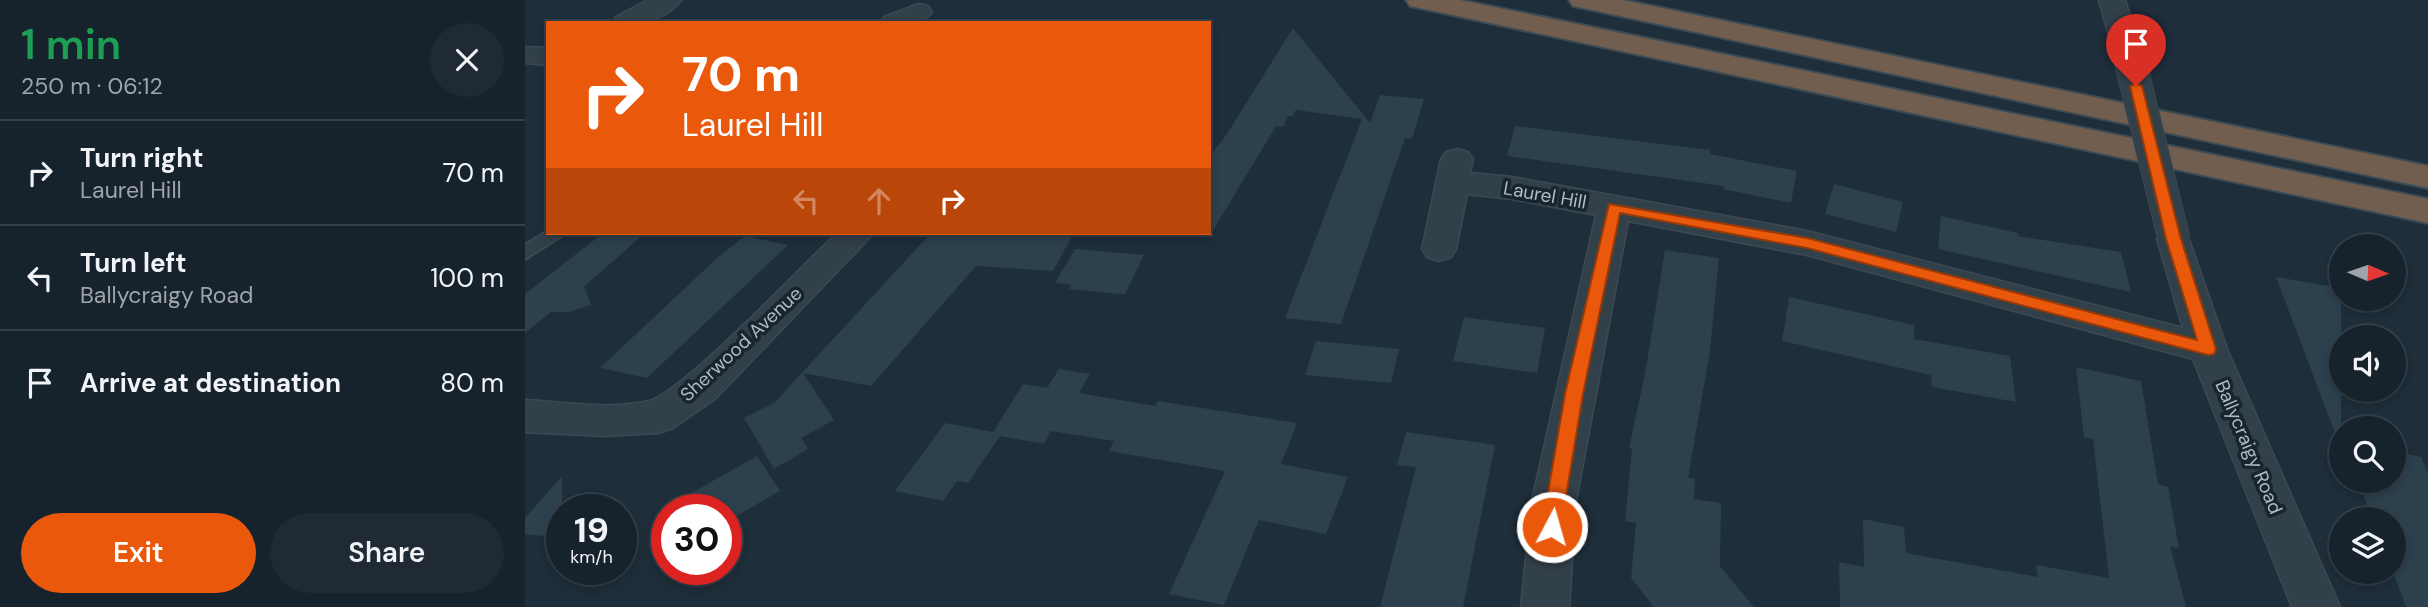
<!DOCTYPE html>
<html lang="en">
<head>
<meta charset="utf-8">
<style>
  :root { --surface:#16222c; --page:#1f2a34; --text:#f1f3f6; --muted:#9ea4a9; --line:#353f48; --accent:#ea580c }
  body { margin:0; font-family:"DM Sans",sans-serif; background:var(--page); color:var(--text); height:100vh; display:flex; flex-direction:column; font-size:26px; white-space:nowrap }
  * { box-sizing:border-box; margin:0 }
  p { font-size:23px; color:var(--muted) }
  .icon { flex:none; width:38px; height:38px; fill:none; stroke:currentColor; stroke-width:2; stroke-linecap:round; stroke-linejoin:round }
  .map { position:relative; flex:1; overflow:hidden }
  .drawer { display:flex; flex-direction:column; background:var(--surface); width:525px }
  .drawer>* { flex:none }
  .guide { position:absolute; left:21px; top:21px; width:665px; height:214px; border-radius:0px; box-shadow:0 4px 10px #0003,0 0 0 2px var(--line); background:#ea580c; color:#fff; overflow:hidden }
  .needle { width:46px; rotate:92deg }
  .controls { position:absolute; left:1804px; top:234px; display:grid; gap:14px }
  .controls a { display:grid; place-items:center; width:77px; height:77px; border-radius:50%; background:var(--surface); box-shadow:0 4px 10px #0003,0 0 0 2px var(--line); font-size:35px }
  .speed { position:absolute; left:21px; top:494px; display:flex; gap:14px; font-size:35px; font-weight:700; text-align:center }
  .speed>* { display:grid; place-content:center; width:91px; height:91px; border-radius:50%; background:var(--surface); box-shadow:0 4px 10px #0003,0 0 0 2px var(--line); line-height:1 }
  .speed small { font-size:18px; font-weight:400 }
  .speed .limit { border:10px solid #d22; background:#fff; color:#111 }
  .pin { position:absolute; display:grid; place-items:center; width:60px; height:60px; color:#fff; margin:-72px -30px; border-radius:50% 50% 50% 0; rotate:-45deg; box-shadow:0 0 7px #0007 }
  .pin .icon { rotate:45deg }
  .me { position:absolute; width:77px; margin:-38px; rotate:6deg; stroke-linejoin:round; filter:drop-shadow(0 0 5px #0008) }
  .turn { display:flex; align-items:center; gap:24px; height:147px; padding:0 21px; font-size:32px }
  .turn .icon { width:91px; height:91px; stroke-width:2.5 }
  .turn b { display:block; font-size:49px; line-height:60px }
  .lanes { display:flex; align-items:center; height:66px; padding:0 21px; background:#0003; justify-content:center; gap:35px; direction:ltr }
  .lanes .off { opacity:.35 }
  .round { display:grid; place-items:center; flex:none; width:74px; height:74px; border-radius:37px; background:var(--page) }
  .overview { display:flex; align-items:center; justify-content:space-between; height:119px; padding:0 21px }
  h1 { font-size:42px; font-weight:600; line-height:52px; color:#1e9e55 }
  .primary-button { display:flex; gap:14px; margin-top:auto; padding:14px 21px }
  .primary-button a { flex:1; height:80px; border-radius:42px; background:var(--accent); color:#fff; font-size:28px; font-weight:600; line-height:80px; text-align:center }
  .primary-button a+a { background:var(--page); color:var(--text) }
  ul { padding:0; list-style:none }
  li { display:flex; align-items:center; gap:21px; height:105px; padding:0 21px; border-top:2px solid var(--line) }
  li div { flex:1 }
  li b { display:block; font-size:26px }
  li em { font-style:normal }
  main { display:flex; flex:1; min-height:0 }
  .map>svg:first-child { display:block }
</style>
</head>
<body>
<main>
<section class="drawer">
<div class="overview"><div><h1>1 min</h1><p>250 m · 06:12</p></div><a class="round"><svg class="icon" aria-label="close" viewBox="0 0 24 24"><path d="M6 6l12 12M18 6L6 18"/></svg></a></div>
<ul>
<li><svg class="icon" aria-label="right" viewBox="0 0 24 24"><path d="M7 20v-9h11M14 6l5 5-5 5"/></svg><div><b>Turn right</b><p>Laurel Hill</p></div><em>70 m</em></li>
<li><svg class="icon" aria-label="left" viewBox="0 0 24 24"><path d="M17 20v-9H6M10 6l-5 5 5 5"/></svg><div><b>Turn left</b><p>Ballycraigy Road</p></div><em>100 m</em></li>
<li><svg class="icon" aria-label="arrive" viewBox="0 0 24 24"><path d="M6 21V4h12l-3 4 3 4H6"/></svg><div><b>Arrive at destination</b></div><em>80 m</em></li>
</ul>
<div class="primary-button"><a>Exit</a><a>Share</a></div>
</section>
<div class="map">
<svg width="1903" height="607" viewBox="0 0 1903 607">
  <rect width="100%" height="100%" fill="#1e2e3a"/>
  <!-- building -->
  <path fill="#2d404e" d="M 768,28 L 845,123 L 855,95 L 899,99 L 887,139 L 880,138 L 816,324 L 760,318 L 837,119 L 771,110 L 767,116 L 763,116 L 758,127 L 751,126 L 684,237 L 684,157 L 702,134 Z
    M 990,126 L 1185,150 L 1185,154 L 1272,171 L 1266,203 L 1198,189 L 1199,186 L 982,156 Z
    M 1309,184 L 1378,202 L 1371,232 L 1300,214 Z
    M 1416,216 L 1493,233 L 1493,236 L 1596,252 L 1606,292 L 1413,249 Z
    M 78,233 L 120,233 L 59,287 L 66,305 L 44,312 L 26,312 L 0,333 L 0,294 Z
    M 406,233 L 530,233 L 528,235 L 547,237 L 528,271 L 451,266 L 346,386 L 278,373 L 309,420 L 276,438 L 283,449 L 249,469 L 219,418 L 250,402 Z
    M 220,236 L 263,245 L 122,378 L 75,368 L 192,258 Z
    M 550,249 L 619,255 L 600,294 L 595,294 L 544,289 L 546,285 L 530,283 Z
    M 1140,250 L 1194,258 L 1185,351 L 1163,478 L 1170,479 L 1169,499 L 1196,503 L 1195,566 L 1229,607 L 1129,607 L 1106,578 L 1111,523 L 1100,521 L 1107,449 L 1104,448 L 1120,374 Z
    M 1751,277 L 1816,288 L 1816,440 L 1813,441 Z
    M 1264,297 L 1389,325 L 1389,339 L 1485,356 L 1491,402 L 1407,387 L 1406,375 L 1257,341 Z
    M 939,317 L 1020,328 L 1012,373 L 928,361 Z
    M 791,341 L 874,349 L 866,383 L 780,375 Z
    M 1551,367 L 1616,381 L 1633,484 L 1643,487 L 1654,548 L 1645,546 L 1661,607 L 1315,607 L 1314,562 L 1339,567 L 1338,519 L 1379,527 L 1381,553 L 1513,577 L 1511,565 L 1584,578 L 1568,439 L 1559,437 Z
    M 534,369 L 565,374 L 554,393 L 630,406 L 633,401 L 772,423 L 756,464 L 823,477 L 801,534 L 734,520 L 699,605 L 644,594 L 700,471 L 584,451 L 589,441 L 526,431 L 519,444 L 475,436 L 443,483 L 432,481 L 418,501 L 370,491 L 420,423 L 468,432 L 498,384 L 522,388 Z
    M 881,432 L 970,445 L 938,607 L 855,607 L 891,467 L 872,465 Z
    M 1869,451 L 1896,457 L 1903,473 L 1903,607 L 1881,607 L 1868,572 L 1869,520 L 1847,520 L 1834,481 L 1869,481 Z
    M 232,456 L 255,491 L 201,522 L 201,509 L 138,509 Z
    M 37,476 L 37,538 L 0,534 L 0,518 Z"/>
  <g fill="none" stroke-linecap="round" stroke-linejoin="round">
    <defs>
      <path id="lane" d="M 23,231 L 41,233 L 0,259 L 0,245 Z"/>
      <path id="street" d="M 123,0 L 156,0 C 141,22 112,23 88,23 L 91,17 Z
        M 1574,0 L 1600,0 L 1619,61 L 1615,67 L 1605,70 L 1595,67 L 1591,61 Z
        M 394,4 L 403,6 L 407,12 C 396,28 373,23 356,23 L 359,17 Z
        M 0,47 L 23,48 L 23,65 L 0,63 Z
        M 932,149 L 943,152 L 948,159 L 945,173 L 987,177 L 1282,231 L 1658,328 L 1632,239 L 1637,231 L 1649,227 L 1661,231 L 1702,349 L 1815,607 L 1767,607 L 1668,359 L 1282,255 L 1103,221 L 1051,501 L 1044,607 L 996,607 L 1007,501 L 1071,215 L 987,199 L 942,194 L 931,249 L 926,257 L 914,261 L 902,257 L 897,249 L 916,159 L 921,152 Z
        M 312,233 L 349,233 L 191,398 L 148,428 L 134,433 L 79,436 L 0,432 L 0,400 C 39,402 85,410 124,401 C 156,394 280,263 312,233 Z"/>
      <path id="highway" d="M 881,0 L 935,0 L 1903,199 L 1903,223 L 895,8 L 885,6 Z
        M 1044,0 L 1098,0 L 1903,166 L 1903,188 L 1058,8 L 1048,6 Z"/>
    </defs>
    <!-- lane casing -->
    <use href="#lane" stroke="#3c4953" stroke-width="4"/>
    <!-- street casing -->
    <use href="#street" stroke="#3c4953" stroke-width="3"/>
    <!-- highway casing -->
    <use href="#highway" stroke="#3d4b54" stroke-width="4"/>
    <!-- lane -->
    <use href="#lane" fill="#32404a" fill-rule="evenodd"/>
    <!-- street -->
    <use href="#street" fill="#32404a" fill-rule="evenodd"/>
    <!-- highway -->
    <use href="#highway" fill="#715e4e" fill-rule="evenodd"/>
    <defs>
      <path id="street-bridge" d="M 1605,61 L 1649,239"/>
    </defs>
    <!-- street-bridge casing -->
    <use href="#street-bridge" stroke="#3c4953" stroke-width="33" stroke-linecap="butt"/>
    <!-- street-bridge -->
    <use href="#street-bridge" stroke="#32404a" stroke-width="31"/>
  </g>
  <!-- route -->
  <path fill="#ea580c" stroke="#983908" stroke-width="2" d="M 1611,83 L 1617,86 L 1656,239 L 1691,349 L 1689,354 L 1683,355 L 1282,248 L 1095,213 L 1058,394 L 1036,527 L 1034,533 L 1020,533 L 1017,527 L 1040,394 L 1084,204 L 1282,238 L 1672,340 L 1641,239 L 1605,86 Z"/>
  <g text-anchor="middle" dominant-baseline="central" stroke-width="7" stroke-linejoin="round" paint-order="stroke">
    <!-- street labels -->
    <g font-size="19" fill="#acbbc7" stroke="#18252e">
      <text transform="translate(1020 195) rotate(10)">Laurel Hill</text>
      <text transform="translate(216 344) rotate(-43)">Sherwood Avenue</text>
      <text transform="translate(1724 447) rotate(67)">Ballycraigy Road</text>
    </g>
  </g>
</svg>
<div class="controls">
<a><svg class="needle" viewBox="-14 -14 28 28"><path d="M0-13l5 13h-10z" fill="#e53935"/><path d="M0 13l5-13h-10z" fill="#9ea4a9"/></svg></a>
<a><svg class="icon" aria-label="sound" viewBox="0 0 24 24"><path d="M4 9h4l5-4v14l-5-4H4zM17 9q2 3 0 6"/></svg></a>
<a><svg class="icon" aria-label="search" viewBox="0 0 24 24"><circle cx="10" cy="10" r="6"/><path d="M15 15l6 6"/></svg></a>
<a><svg class="icon" aria-label="layers" viewBox="0 0 24 24"><path d="M12 4l9 5-9 5-9-5zM3 14l9 5 9-5"/></svg></a>
</div>
<div class="speed"><div>19<small>km/h</small></div><div class="limit">30</div></div>
<div class="pin" style="left:1611px;top:86px;background:#d93025"><svg class="icon" aria-label="arrive" viewBox="0 0 24 24"><path d="M6 21V4h12l-3 4 3 4H6"/></svg></div>
<svg class="me" style="left:1027px;top:527px" viewBox="-20 -20 40 40"><circle r="17" fill="#ea580c" stroke="#fff" stroke-width="3"/><path d="M0-11L8 9 0 5-8 9z" fill="#fff"/></svg>
<div class="guide">
<div class="turn"><svg class="icon" aria-label="right" viewBox="0 0 24 24"><path d="M7 20v-9h11M14 6l5 5-5 5"/></svg><div><b>70 m</b>Laurel Hill</div></div>
<div class="lanes"><svg class="icon off" aria-label="left" viewBox="0 0 24 24"><path d="M17 20v-9H6M10 6l-5 5 5 5"/></svg><svg class="icon off" aria-label="ahead" viewBox="0 0 24 24"><path d="M12 20V5M6 11l6-6 6 6"/></svg><svg class="icon" aria-label="right" viewBox="0 0 24 24"><path d="M7 20v-9h11M14 6l5 5-5 5"/></svg></div>
</div>
</div>
</main>
</body>
</html>
